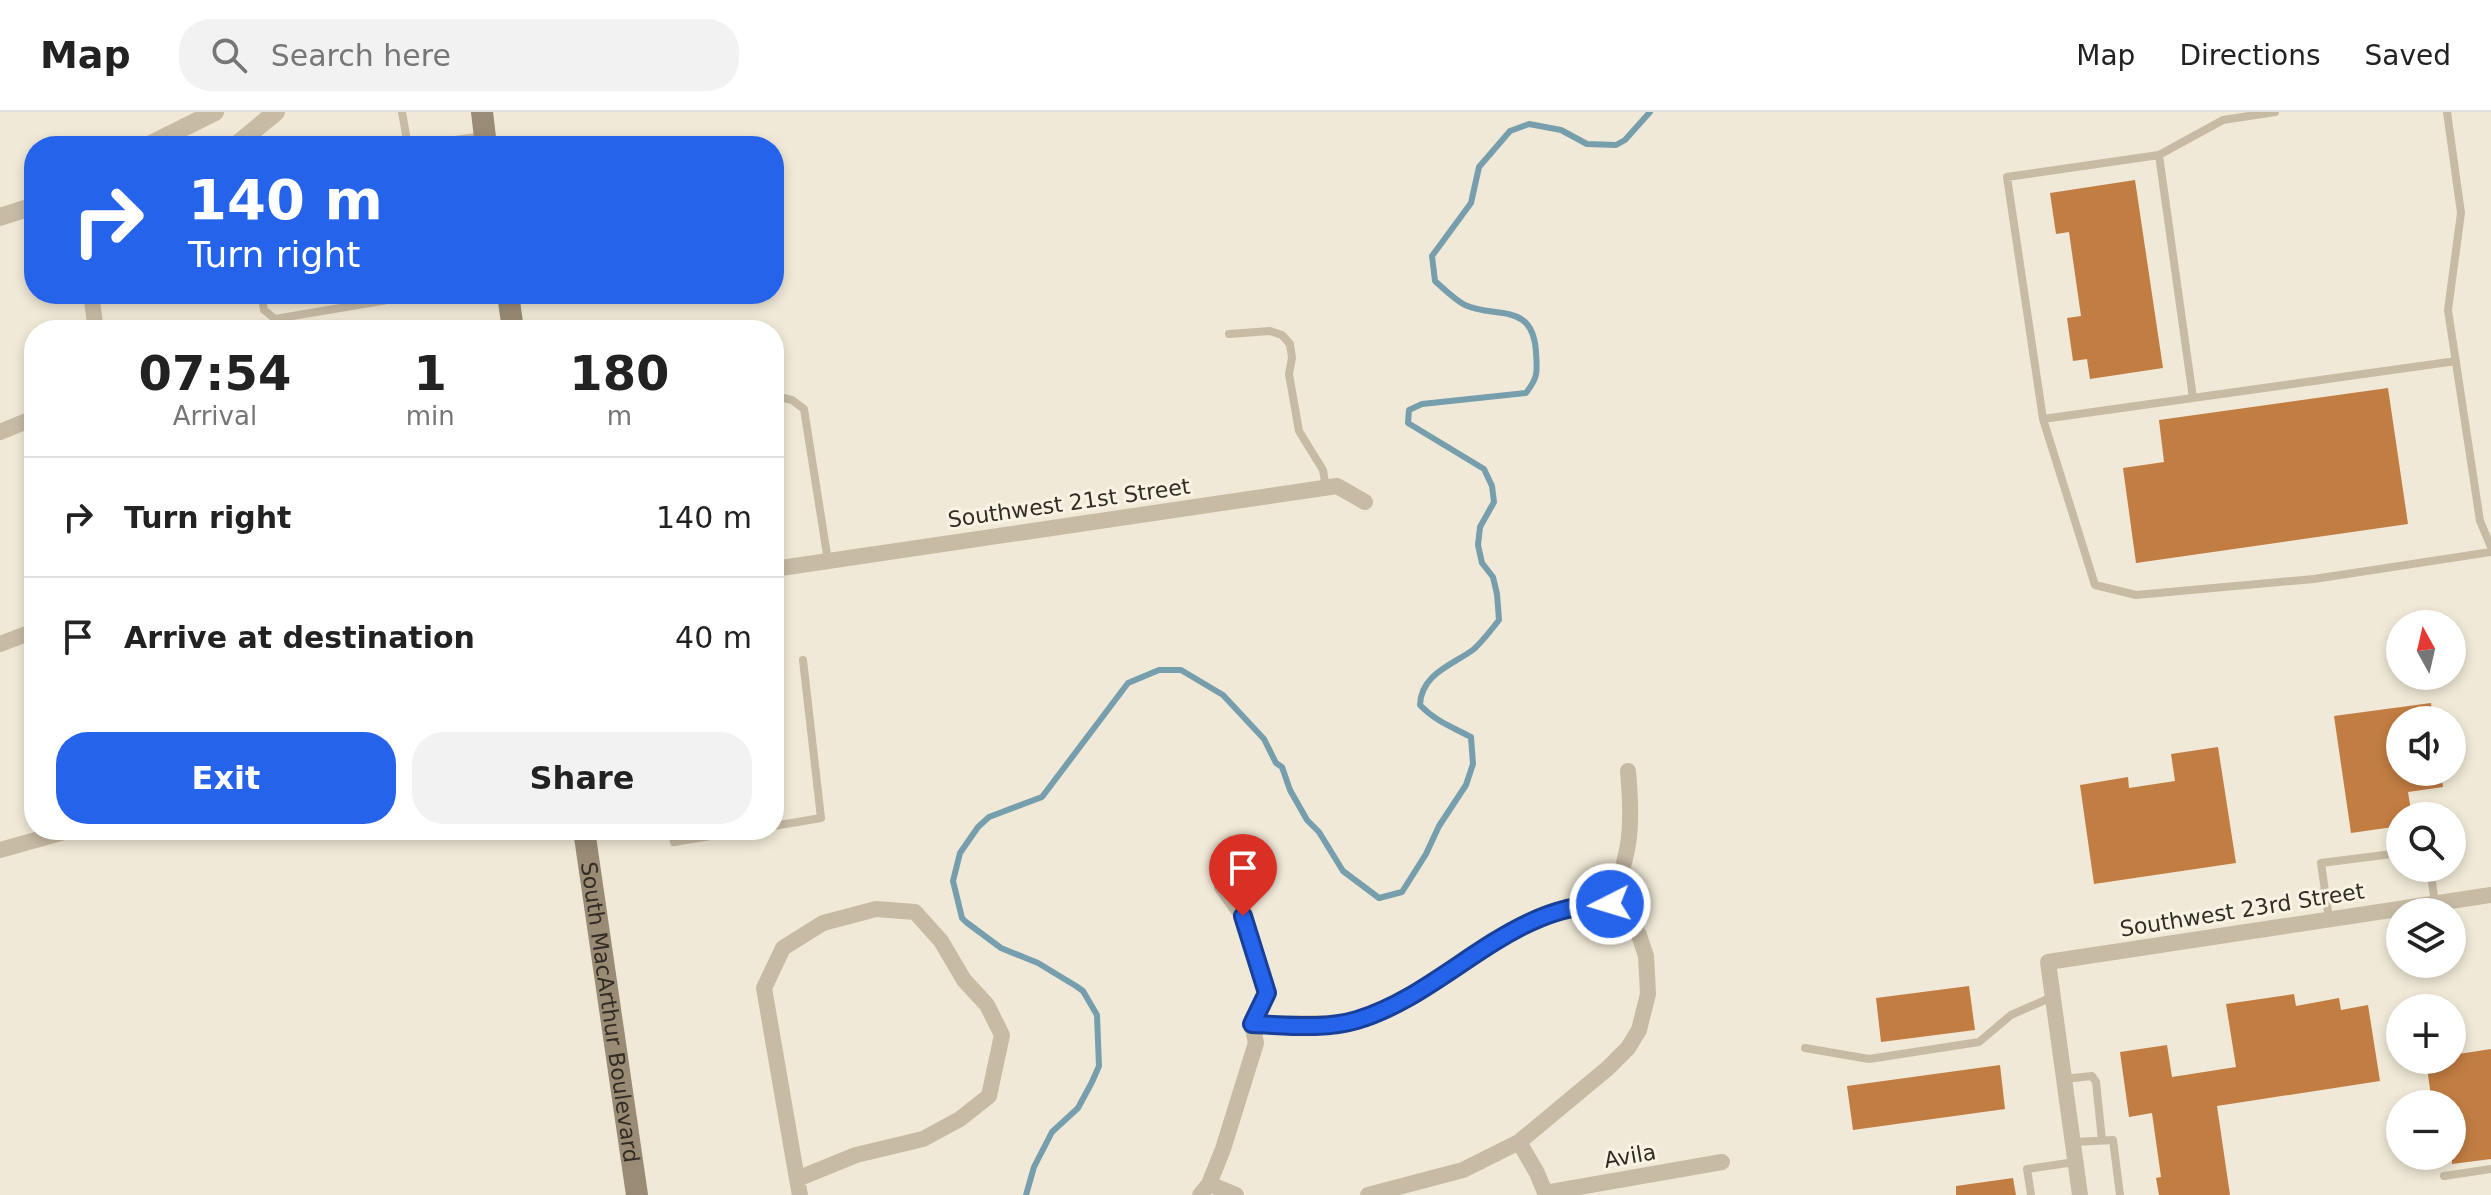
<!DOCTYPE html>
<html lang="en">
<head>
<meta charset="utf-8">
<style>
  :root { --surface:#fff; --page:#f2f2f2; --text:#222; --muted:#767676; --line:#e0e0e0; --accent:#2563eb }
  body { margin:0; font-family:"DejaVu Sans",sans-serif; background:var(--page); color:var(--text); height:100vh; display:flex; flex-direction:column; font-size:30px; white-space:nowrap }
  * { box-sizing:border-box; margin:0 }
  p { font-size:26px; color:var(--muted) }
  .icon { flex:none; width:44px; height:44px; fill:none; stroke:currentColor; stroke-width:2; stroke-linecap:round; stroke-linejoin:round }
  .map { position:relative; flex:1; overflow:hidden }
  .drawer { position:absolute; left:24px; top:208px; width:760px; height:520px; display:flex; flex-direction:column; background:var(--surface); border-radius:32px; box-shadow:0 4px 12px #0003 }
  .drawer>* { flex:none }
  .top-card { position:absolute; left:24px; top:24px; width:760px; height:168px; border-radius:32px; box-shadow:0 4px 12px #0003; background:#2563eb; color:#fff; overflow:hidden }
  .needle { width:52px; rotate:352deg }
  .controls { position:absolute; left:2386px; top:498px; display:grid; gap:16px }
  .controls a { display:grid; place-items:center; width:80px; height:80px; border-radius:50%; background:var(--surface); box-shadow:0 4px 12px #0003; font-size:40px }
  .pin { position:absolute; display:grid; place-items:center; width:68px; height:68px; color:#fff; margin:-82px -34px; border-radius:50% 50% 50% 0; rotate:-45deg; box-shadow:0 0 8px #0007 }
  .pin .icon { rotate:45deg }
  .me { position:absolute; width:88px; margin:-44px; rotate:265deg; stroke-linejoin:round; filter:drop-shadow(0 0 6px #0008) }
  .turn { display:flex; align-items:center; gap:28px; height:168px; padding:0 32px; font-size:36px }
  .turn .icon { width:104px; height:104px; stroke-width:2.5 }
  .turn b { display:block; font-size:56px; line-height:68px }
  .eta { display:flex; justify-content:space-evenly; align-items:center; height:136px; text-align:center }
  .eta b { font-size:48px; font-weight:700; line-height:56px }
  .primary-button { display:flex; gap:16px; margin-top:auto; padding:16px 32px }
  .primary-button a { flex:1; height:92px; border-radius:32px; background:var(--accent); color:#fff; font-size:32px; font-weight:700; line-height:92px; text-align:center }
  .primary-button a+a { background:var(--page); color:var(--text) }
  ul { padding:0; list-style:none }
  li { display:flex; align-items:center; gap:24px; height:120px; padding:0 32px; border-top:2px solid var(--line) }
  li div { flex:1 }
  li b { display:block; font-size:30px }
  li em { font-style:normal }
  header { display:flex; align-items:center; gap:48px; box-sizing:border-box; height:112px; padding:0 40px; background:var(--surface); border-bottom:2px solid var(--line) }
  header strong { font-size:38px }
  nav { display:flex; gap:44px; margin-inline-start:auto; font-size:28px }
  .search { width:560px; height:72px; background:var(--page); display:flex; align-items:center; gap:20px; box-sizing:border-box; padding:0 28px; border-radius:32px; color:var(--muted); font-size:30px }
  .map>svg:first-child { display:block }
</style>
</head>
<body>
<header>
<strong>Map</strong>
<div class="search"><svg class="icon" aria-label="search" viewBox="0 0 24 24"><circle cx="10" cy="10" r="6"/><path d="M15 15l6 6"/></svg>Search here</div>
<nav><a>Map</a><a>Directions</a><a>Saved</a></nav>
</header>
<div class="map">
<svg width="2491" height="1083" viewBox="0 0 2491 1083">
  <rect width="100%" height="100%" fill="#f0e9d7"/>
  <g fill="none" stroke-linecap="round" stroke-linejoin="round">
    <!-- stream -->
    <path stroke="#779eac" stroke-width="6" d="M 1026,1083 L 1034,1055 L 1052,1020 L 1078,996 L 1092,970 L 1099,954 L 1097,903 L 1083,879 L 1076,874 L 1038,851 L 1001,836 L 966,810 L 962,806 L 953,769 L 960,741 L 978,715 L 989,705 L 1042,685 L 1128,571 L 1159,558 L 1181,558 L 1223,583 L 1264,627 L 1276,651 L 1282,655 L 1290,678 L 1307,708 L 1319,720 L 1343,759 L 1379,786 L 1402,780 L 1426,742 L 1439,714 L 1466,673 L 1473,652 L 1471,625 C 1452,615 1435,609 1420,593 C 1421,561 1455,552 1474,537 C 1483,529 1491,518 1499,508 L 1497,482 L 1493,465 L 1482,451 L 1478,433 L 1480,415 L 1494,390 L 1492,374 L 1484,357 L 1408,311 L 1409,298 L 1422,292 L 1526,281 C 1539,264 1537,259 1536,240 C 1533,189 1495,207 1465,193 C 1455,188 1444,177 1435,169 L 1432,144 L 1471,91 L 1479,55 L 1510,19 L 1529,12 L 1561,18 L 1587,32 L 1616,33 L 1625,28 L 1650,0"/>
  </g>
  <!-- building -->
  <path fill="#c27d42" d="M 2135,68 L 2163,256 L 2090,267 L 2087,247 L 2073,249 L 2067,206 L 2081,204 L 2069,120 L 2056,122 L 2050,81 Z
    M 2388,276 L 2408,412 L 2136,451 L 2123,356 L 2164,350 L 2159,308 Z
    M 2431,591 L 2433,608 L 2400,608 L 2400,660 L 2441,660 L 2443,675 L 2408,680 L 2412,704 L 2400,704 L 2400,714 L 2351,721 L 2334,604 Z
    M 2218,635 L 2236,751 L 2094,772 L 2080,673 L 2128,665 L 2129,676 L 2175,669 L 2171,642 Z
    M 1969,874 L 1975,918 L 1881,930 L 1876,886 Z
    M 2294,882 L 2296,894 L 2339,886 L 2341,898 L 2368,893 L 2380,969 L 2217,994 L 2230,1083 L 2159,1083 L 2156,1066 L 2161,1065 L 2152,1001 L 2129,1005 L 2120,940 L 2167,933 L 2172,965 L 2236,955 L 2226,892 Z
    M 2491,937 L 2491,1047 L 2452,1052 L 2452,989 L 2432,992 L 2426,948 L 2452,948 L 2452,943 Z
    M 2000,953 L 2005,997 L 1853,1018 L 1847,974 Z
    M 2013,1066 L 2016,1083 L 1956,1083 L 1956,1074 Z"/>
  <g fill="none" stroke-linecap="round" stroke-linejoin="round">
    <!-- service -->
    <path stroke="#c7bba4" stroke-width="8" d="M 402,0 L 408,34
      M 2275,0 L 2223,8 L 2159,43 L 2007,65 L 2043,307 L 2095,473 L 2136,483 L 2314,467 L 2491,440
      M 2447,0 L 2461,101 L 2448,198 L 2480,409 L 2491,435
      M 410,34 L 484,24
      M 2159,43 L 2193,286
      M 261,182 L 264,198 L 275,207 L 423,182
      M 1229,222 L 1270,219 L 1282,223 L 1290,232 L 1292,246 L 1289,262 L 1299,319 L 1323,358 L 1326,376
      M 774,284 L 792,288 L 804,297 L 828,449
      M 2043,307 L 2456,249
      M 774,714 L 821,706 L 803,548
      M 672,718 L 674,730 L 747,718
      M 2430,756 L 2435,791
      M 2329,807 L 2321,751 L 2400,741
      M 1805,936 L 1869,947 L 1979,930 L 2011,903 L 2052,885
      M 2064,967 L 2092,964 L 2096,970 L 2102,1028
      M 2074,1030 L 2113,1028 L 2120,1083
      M 2444,1064 L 2491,1057
      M 2031,1083 L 2027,1057 L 2075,1050"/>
    <!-- minor -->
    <path stroke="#c7bba4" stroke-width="16" d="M 91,182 L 96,218
      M 0,320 L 34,306
      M 774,457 L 1337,374 L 1365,390
      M 0,532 L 34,519
      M 0,738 L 71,718
      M 1610,792 C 1631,740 1633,715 1628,659
      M 1252,912 L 1337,911 L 1366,905 L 1416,883 L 1471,843 L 1529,810 L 1560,798 L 1589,792 L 1610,792 L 1626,802 L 1639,823 L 1646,844 L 1648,882 L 1639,918 L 1628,936 L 1608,956 L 1519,1030 L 1463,1058 L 1368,1083
      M 1519,1030 L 1537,1061 L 1546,1083
      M 797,1067 L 856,1043 L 923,1027 L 960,1007 L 989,984 L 1002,923 L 987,893 L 964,868 L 941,829 L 915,800 L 876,797 L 823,811 L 783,836 L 764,876 L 797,1067 L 800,1083
      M 1209,1072 L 1236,1083
      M 1545,1081 L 1722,1050
      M 1200,1083 L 1209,1072 L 1223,1037 L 1256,931 L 1252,912 L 1267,881 L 1243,804 L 1222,775
      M 2080,1083 L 2048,850 L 2491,783"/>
    <!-- tertiary -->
    <path stroke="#c7bba4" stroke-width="18" d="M 147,34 L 215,0
      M 235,34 L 276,0
      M 0,105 L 34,94"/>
    <!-- secondary -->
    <g stroke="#9a8b75" stroke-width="22">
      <path d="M 482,0 L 486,34"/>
      <path d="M 508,182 L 513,218"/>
      <path id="s1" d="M 584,718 L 637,1083"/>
    </g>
  </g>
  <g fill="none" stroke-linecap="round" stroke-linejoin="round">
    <defs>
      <path id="route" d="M 1243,804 L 1267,881 L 1252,912 C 1285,913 1324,918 1357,908 C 1447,881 1510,790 1610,792"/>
    </defs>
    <!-- route casing -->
    <use href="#route" stroke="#184099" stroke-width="20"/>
    <!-- route -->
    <use href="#route" stroke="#2563eb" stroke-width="14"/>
  </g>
  <g text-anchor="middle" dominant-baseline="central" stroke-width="6" stroke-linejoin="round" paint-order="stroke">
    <!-- street labels -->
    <g font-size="22" fill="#322c25" stroke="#f8f3e3">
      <text transform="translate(1069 391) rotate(-8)">Southwest 21st Street</text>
      <text transform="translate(2242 798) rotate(-9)">Southwest 23rd Street</text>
      <text stroke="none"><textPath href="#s1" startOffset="184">South MacArthur Boulevard</textPath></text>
      <text transform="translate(1630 1044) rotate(-10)">Avila</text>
    </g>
  </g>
</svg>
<div class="controls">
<a><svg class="needle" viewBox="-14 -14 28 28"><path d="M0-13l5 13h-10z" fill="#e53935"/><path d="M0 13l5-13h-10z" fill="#767676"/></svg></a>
<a><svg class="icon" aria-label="sound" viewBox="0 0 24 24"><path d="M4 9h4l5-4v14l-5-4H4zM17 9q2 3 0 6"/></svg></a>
<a><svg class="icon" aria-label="search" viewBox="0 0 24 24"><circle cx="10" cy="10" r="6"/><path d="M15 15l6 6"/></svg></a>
<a><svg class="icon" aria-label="layers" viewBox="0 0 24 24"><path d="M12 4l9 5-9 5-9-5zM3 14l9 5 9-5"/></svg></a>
<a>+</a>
<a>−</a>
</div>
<div class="pin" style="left:1243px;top:804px;background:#d93025"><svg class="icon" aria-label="arrive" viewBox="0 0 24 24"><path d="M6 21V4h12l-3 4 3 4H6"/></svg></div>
<svg class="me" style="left:1610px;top:792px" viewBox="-20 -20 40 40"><circle r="17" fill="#2563eb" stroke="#fff" stroke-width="3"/><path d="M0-11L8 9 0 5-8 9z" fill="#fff"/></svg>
<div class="top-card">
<div class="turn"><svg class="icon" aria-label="right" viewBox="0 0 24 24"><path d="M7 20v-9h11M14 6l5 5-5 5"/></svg><div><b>140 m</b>Turn right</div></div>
</div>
<section class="drawer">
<div class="eta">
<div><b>07:54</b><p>Arrival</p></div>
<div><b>1</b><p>min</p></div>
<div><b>180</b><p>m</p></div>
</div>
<ul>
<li><svg class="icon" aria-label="right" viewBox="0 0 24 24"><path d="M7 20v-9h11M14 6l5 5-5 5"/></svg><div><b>Turn right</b></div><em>140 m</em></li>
<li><svg class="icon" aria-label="arrive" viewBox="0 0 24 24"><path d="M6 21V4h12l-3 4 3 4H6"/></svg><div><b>Arrive at destination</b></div><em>40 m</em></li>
</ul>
<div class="primary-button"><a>Exit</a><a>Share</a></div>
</section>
</div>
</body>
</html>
